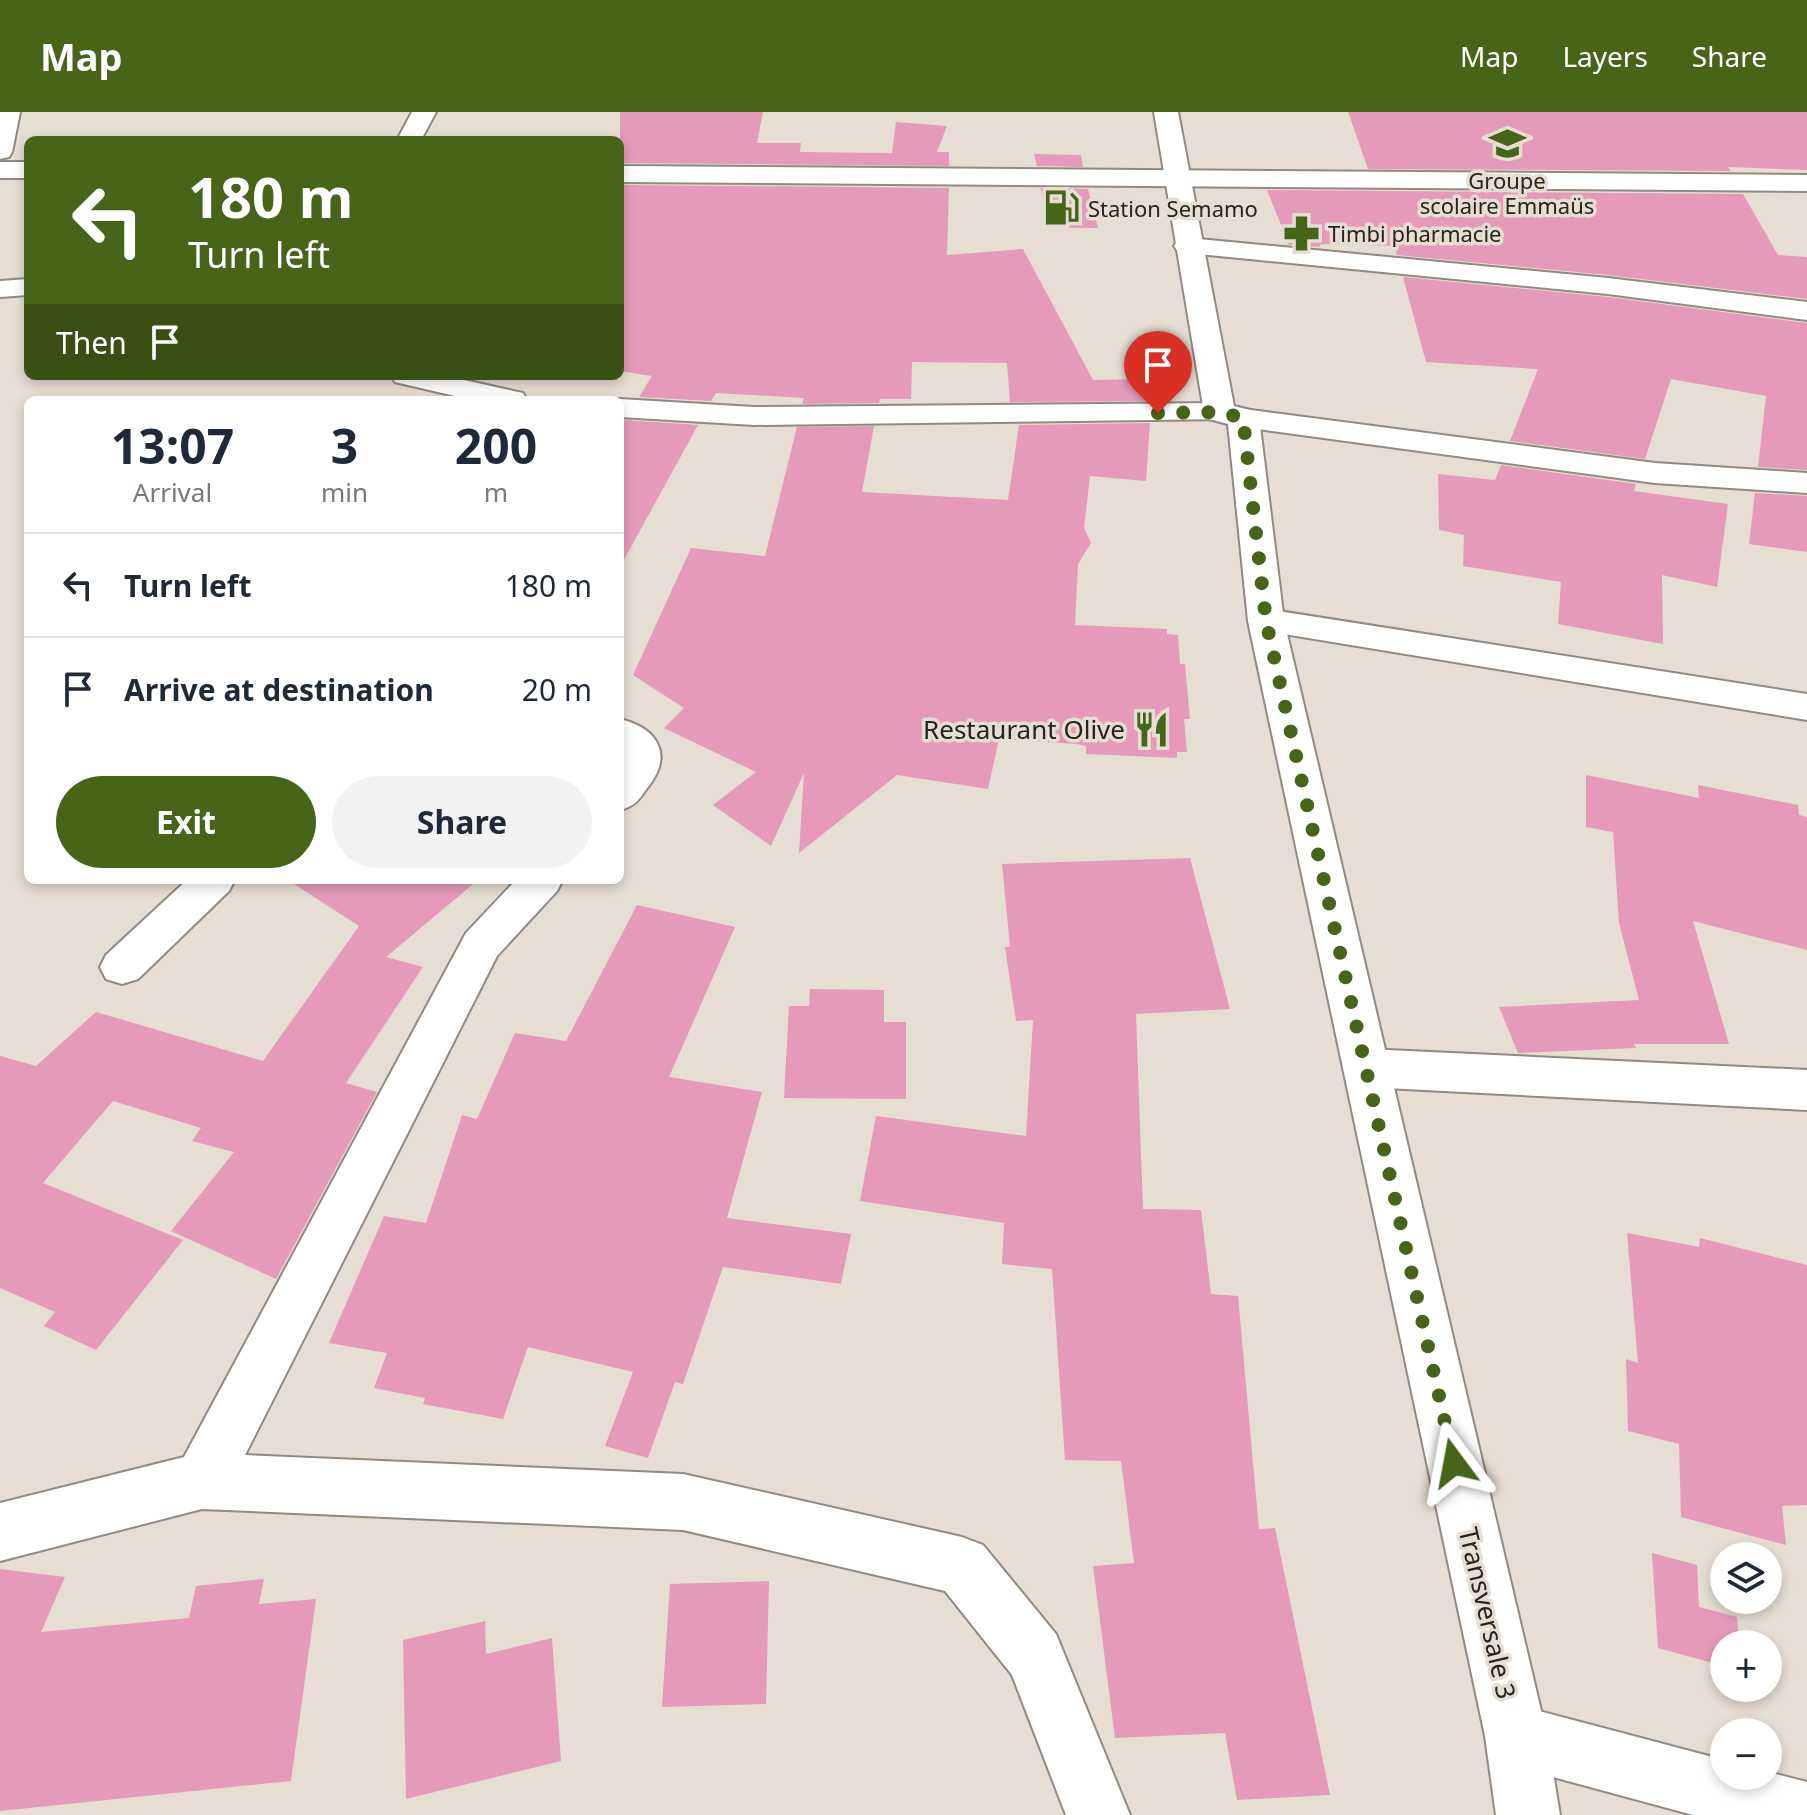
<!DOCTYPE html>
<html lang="en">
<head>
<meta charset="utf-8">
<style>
  :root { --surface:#fff; --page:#f2f2f3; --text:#1f2937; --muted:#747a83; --line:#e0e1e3; --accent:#466519 }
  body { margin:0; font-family:"Noto Sans",sans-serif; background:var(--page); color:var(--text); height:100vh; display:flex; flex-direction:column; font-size:30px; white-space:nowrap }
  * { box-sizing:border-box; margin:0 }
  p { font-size:26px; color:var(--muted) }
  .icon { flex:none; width:44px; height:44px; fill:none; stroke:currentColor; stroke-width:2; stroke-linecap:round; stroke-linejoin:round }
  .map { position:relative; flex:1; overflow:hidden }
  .details { position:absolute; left:24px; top:284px; width:600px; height:488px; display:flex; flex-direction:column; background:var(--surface); border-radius:12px; box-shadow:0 4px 12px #0003 }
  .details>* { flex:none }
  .guide { position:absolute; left:24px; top:24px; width:600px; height:244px; border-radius:12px; box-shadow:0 4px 12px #0003; background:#466519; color:#fff; overflow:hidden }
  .tools { position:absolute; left:1710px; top:1430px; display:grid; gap:16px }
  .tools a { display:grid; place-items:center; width:72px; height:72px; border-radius:50%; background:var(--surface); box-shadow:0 4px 12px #0003; font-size:40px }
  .pin { position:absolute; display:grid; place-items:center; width:68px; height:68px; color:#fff; margin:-82px -34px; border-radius:50% 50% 50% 0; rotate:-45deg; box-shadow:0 0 8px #0007 }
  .pin .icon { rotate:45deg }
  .me { position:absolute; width:88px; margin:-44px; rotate:347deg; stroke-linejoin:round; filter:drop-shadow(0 0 6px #0008) }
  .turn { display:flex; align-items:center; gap:28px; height:168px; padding:0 32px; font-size:36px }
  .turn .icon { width:104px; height:104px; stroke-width:2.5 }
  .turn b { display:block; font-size:56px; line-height:68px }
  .then { display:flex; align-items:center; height:76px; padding:0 32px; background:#0003; gap:16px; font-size:30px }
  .eta { display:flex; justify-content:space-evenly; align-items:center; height:136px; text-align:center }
  .eta b { font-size:48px; font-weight:700; line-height:56px }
  .cta { display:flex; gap:16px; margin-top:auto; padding:16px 32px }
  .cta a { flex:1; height:92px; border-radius:48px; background:var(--accent); color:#fff; font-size:32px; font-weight:700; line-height:92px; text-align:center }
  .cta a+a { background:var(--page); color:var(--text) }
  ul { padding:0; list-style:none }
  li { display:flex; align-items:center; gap:24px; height:104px; padding:0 32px; border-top:2px solid var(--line) }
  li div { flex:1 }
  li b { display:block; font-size:30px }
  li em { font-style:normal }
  header { display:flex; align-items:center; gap:48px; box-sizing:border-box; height:112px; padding:0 40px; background:var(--accent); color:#fff }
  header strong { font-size:38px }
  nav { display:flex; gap:44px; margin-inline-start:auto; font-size:28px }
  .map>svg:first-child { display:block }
</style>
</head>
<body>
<header>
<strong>Map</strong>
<nav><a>Map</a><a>Layers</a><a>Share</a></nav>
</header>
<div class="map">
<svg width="1807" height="1703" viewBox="0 0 1807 1703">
  <rect width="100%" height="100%" fill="#e6ddd3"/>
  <!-- building -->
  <path fill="#e59aba" d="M 620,0 L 763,0 L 757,31 L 801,31 L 800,40 L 892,41 L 896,10 L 947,14 L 937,40 L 949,40 L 949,54 L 620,51 Z
    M 1348,0 L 1807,0 L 1807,58 L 1728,55 L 1731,59 L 1368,57 Z
    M 1034,42 L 1081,43 L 1083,55 L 1037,54 Z
    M 620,73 L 949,76 L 947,143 L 1023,137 L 1093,268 L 1144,267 L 1150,289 L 1010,290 L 1007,251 L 912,250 L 911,287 L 880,287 L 879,291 L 802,292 L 804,286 L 716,281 L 711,289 L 639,285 L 652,264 L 620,259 Z
    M 1041,76 L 1088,77 L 1098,116 L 1048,116 Z
    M 1267,78 L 1743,82 L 1778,143 L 1807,145 L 1807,187 L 1608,163 L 1397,143 L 1394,134 L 1321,132 L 1319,135 L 1289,133 Z
    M 1403,165 L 1608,185 L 1807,211 L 1807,358 L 1758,355 L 1766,284 L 1671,267 L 1645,347 L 1510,329 L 1538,257 L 1426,250 Z
    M 625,308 L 698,313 L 620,455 L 620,317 Z
    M 1150,311 L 1146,369 L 1090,364 L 1084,416 L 1091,431 L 1078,452 L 1075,513 L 1167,517 L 1167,522 L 1178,523 L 1180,552 L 1185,552 L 1190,607 L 1184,607 L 1187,640 L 1177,640 L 1177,646 L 1086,642 L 1086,634 L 1076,632 L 999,627 L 988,677 L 897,663 L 799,741 L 804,661 L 771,734 L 713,693 L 756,660 L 664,616 L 684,596 L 633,563 L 691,436 L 765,444 L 797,315 L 874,314 L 862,380 L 1008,388 L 1019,313 Z
    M 1501,353 L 1636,372 L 1634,379 L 1728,392 L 1717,475 L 1662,463 L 1663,532 L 1558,512 L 1561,470 L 1463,454 L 1464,423 L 1439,418 L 1438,362 L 1495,368 Z
    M 1755,381 L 1807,384 L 1807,440 L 1749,432 Z
    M 1586,663 L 1699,686 L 1698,673 L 1798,693 L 1799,703 L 1807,705 L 1807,838 L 1693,809 L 1729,932 L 1634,932 L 1636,936 L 1518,941 L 1499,895 L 1639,888 L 1619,811 L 1613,720 L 1586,715 Z
    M 1190,746 L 1230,897 L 1136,902 L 1143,1097 L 1201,1098 L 1211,1182 L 1238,1184 L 1259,1417 L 1275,1416 L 1330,1683 L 1237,1688 L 1225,1621 L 1115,1626 L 1093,1454 L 1134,1451 L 1121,1349 L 1065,1348 L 1052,1157 L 1002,1152 L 1004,1111 L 860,1089 L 876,1004 L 1026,1024 L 1033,908 L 1016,909 L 1005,835 L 1010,835 L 1002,752 Z
    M 288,768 L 478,768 L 386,845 L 423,855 L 346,971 L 377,980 L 276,1167 L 171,1119 L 234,1040 L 192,1029 L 201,1016 L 113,989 L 43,1071 L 183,1128 L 96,1238 L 44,1214 L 55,1200 L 0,1176 L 0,944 L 36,954 L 96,900 L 263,949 L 359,814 Z
    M 637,793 L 735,815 L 669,965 L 762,980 L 727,1106 L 851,1122 L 841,1172 L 723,1155 L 683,1272 L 675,1270 L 648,1346 L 605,1334 L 633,1260 L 528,1235 L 503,1307 L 423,1292 L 425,1286 L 374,1276 L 387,1241 L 329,1231 L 384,1104 L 426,1111 L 462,1003 L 477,1007 L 515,921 L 566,929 Z
    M 810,877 L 884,878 L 884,910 L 906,910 L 906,987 L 784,986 L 789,894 L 809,894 Z
    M 1627,1121 L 1699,1135 L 1700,1126 L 1807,1153 L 1807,1393 L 1782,1394 L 1786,1433 L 1681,1405 L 1679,1332 L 1628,1319 L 1626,1247 L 1638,1251 Z
    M 1652,1441 L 1697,1453 L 1699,1495 L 1737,1505 L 1739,1532 L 1724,1532 L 1724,1554 L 1658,1536 Z
    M 0,1457 L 65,1465 L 41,1520 L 189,1506 L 196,1474 L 264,1467 L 259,1492 L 316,1487 L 291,1669 L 0,1699 Z
    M 769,1469 L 766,1592 L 662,1595 L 670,1472 Z
    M 485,1509 L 486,1542 L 552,1526 L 561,1649 L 406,1687 L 403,1528 Z"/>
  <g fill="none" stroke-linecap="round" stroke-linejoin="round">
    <defs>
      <path id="street" d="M 412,0 L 436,0 L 421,28 L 397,28 Z
        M 0,50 L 28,50 L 28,66 L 0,66 Z
        M 620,54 L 1807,63 L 1807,79 L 620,70 Z
        M 1188,126 L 1608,166 L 1807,190 L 1807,208 L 1608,182 L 1178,140 L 1174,134 L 1178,128 Z
        M 28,167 L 28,183 L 0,185 L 0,169 Z
        M 391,264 L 446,264 L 523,281 L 527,288 L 472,288 L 395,270 Z
        M 620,287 L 754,295 L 1220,291 L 1231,293 L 1235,299 L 1243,297 L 1655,351 L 1807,361 L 1807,381 L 1655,371 L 1243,315 L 1232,313 L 1228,307 L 754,313 L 620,305 L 620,288 L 615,288 Z
        M 1266,497 L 1807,582 L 1807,608 L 1253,517 L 1248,509 L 1253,501 Z
        M 620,607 C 657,616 674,642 648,675 C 639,688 635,694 620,698 Z
        M 187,768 L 235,768 L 229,779 L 138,867 L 122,872 L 106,867 L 100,855 L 106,843 Z
        M 516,768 L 563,768 L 557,779 L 497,844 L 245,1343 L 683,1362 L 962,1425 L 983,1433 L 1056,1522 L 1130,1703 L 1066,1703 L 1012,1563 L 945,1479 L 683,1418 L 202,1397 L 0,1449 L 0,1391 L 184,1345 L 466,821 Z
        M 1366,937 L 1807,958 L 1807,998 L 1366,975 L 1350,970 L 1343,956 L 1350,942 Z
        M 1516,1593 L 1724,1648 L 1724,1664 L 1768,1664 L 1768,1660 L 1807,1670 L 1807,1703 L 1693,1703 L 1516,1655 L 1494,1646 L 1485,1624 L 1494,1602 Z"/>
      <path id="secondary" d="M 0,0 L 20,0 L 12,40 L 9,45 L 0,47 Z
        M 1154,0 L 1178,0 L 1234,294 L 1254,299 L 1259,306 L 1284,509 L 1547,1624 L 1560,1703 L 1496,1703 L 1485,1624 L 1248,509 L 1228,312 L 1209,307 L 1204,300 Z"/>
    </defs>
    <!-- street casing -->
    <use href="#street" stroke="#928980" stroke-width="4"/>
    <!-- secondary casing -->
    <use href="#secondary" stroke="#928980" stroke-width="4"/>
    <!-- street -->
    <use href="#street" fill="#fff" fill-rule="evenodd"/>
    <!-- secondary -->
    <use href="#secondary" fill="#fff" fill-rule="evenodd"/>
  </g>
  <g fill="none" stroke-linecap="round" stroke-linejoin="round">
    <!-- route -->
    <path stroke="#466519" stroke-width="14" stroke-dasharray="0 25.2" d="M 1158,301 L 1220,300 L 1243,306 L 1266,509 L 1454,1351"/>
  </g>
  <!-- icons -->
  <defs>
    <symbol id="school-bare" viewBox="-9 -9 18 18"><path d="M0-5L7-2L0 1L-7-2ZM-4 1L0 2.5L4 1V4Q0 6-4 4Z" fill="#466519" stroke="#e6ddd3" stroke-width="2.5" paint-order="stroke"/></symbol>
    <symbol id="fuel-bare" viewBox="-9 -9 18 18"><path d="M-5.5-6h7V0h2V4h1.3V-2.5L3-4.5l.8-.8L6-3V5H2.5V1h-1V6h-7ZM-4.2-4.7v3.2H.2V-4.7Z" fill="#466519" stroke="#e6ddd3" stroke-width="2.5" paint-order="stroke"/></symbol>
    <symbol id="pharmacy-bare" viewBox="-9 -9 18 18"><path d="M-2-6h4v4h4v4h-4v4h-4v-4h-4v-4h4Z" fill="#466519" stroke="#e6ddd3" stroke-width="2.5" paint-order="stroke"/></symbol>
    <symbol id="restaurant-bare" viewBox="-9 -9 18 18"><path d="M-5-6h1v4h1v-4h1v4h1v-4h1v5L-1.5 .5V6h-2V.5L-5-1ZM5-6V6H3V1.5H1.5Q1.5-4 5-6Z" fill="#466519" stroke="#e6ddd3" stroke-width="2.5" paint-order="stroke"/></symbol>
  </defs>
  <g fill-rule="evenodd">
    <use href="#school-bare" x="1482" y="6" width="51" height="51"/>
    <use href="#fuel-bare" x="1036" y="70" width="51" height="51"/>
    <use href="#pharmacy-bare" x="1276" y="96" width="51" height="51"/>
    <use href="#restaurant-bare" x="1126" y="592" width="51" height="51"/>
  </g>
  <g text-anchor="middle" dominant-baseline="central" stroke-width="7" stroke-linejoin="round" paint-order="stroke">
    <!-- far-poi labels -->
    <g font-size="22" fill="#272320" stroke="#e6ddd3" text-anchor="start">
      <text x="1507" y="68" text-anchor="middle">Groupe<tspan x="1507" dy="25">scolaire Emmaüs</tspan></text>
      <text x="1088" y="96">Station Semamo</text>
      <text x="1328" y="121">Timbi pharmacie</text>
    </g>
    <!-- poi labels -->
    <g font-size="26" fill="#272320" stroke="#e6ddd3" text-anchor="end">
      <text x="1125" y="617">Restaurant Olive</text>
    </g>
    <!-- street labels -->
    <g font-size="26" fill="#272320" stroke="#e6ddd3">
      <text transform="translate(1488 1501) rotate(77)">Transversale 3</text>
    </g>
  </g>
</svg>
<div class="tools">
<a><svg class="icon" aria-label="layers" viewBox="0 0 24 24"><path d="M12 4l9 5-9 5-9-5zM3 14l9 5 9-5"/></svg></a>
<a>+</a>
<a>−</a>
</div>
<div class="pin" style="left:1158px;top:301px;background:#d93025"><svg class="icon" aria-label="arrive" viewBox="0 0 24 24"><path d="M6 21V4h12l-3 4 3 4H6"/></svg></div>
<svg class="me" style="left:1454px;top:1351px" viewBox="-20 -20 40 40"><path d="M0-17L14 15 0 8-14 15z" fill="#466519" stroke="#fff" stroke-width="4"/></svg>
<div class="guide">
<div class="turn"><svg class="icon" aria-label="left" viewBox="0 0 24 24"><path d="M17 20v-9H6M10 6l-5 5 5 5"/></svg><div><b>180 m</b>Turn left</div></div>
<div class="then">Then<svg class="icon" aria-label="arrive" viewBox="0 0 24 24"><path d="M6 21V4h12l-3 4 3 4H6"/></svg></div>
</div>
<section class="details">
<div class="eta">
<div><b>13:07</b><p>Arrival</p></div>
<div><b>3</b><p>min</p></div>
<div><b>200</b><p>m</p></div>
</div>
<ul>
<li><svg class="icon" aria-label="left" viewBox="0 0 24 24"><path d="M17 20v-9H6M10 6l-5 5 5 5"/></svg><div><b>Turn left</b></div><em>180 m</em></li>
<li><svg class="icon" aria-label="arrive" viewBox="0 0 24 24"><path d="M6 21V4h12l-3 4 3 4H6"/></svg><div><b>Arrive at destination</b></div><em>20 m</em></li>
</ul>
<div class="cta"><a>Exit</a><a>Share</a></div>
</section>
</div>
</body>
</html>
